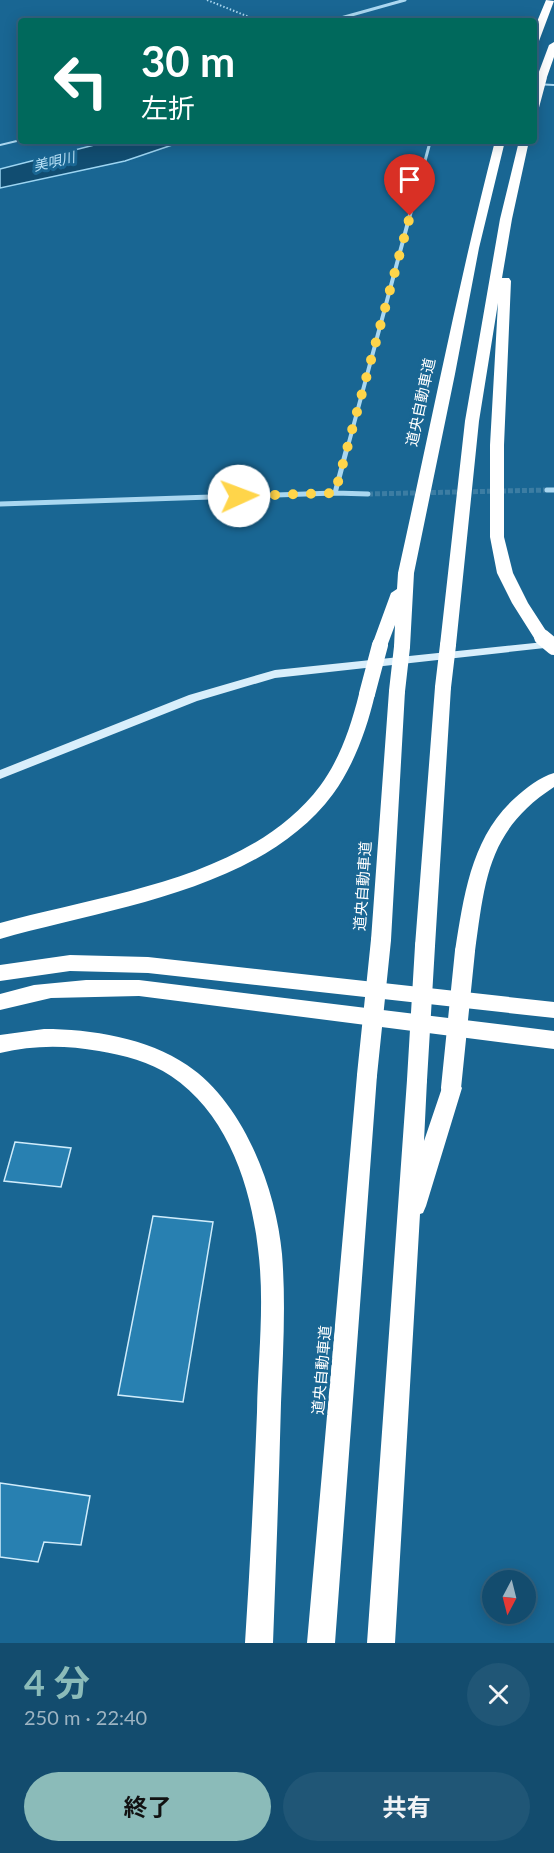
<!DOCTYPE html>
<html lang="ja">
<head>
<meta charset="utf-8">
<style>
  :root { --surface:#134c6e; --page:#205676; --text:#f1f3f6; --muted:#9db4c2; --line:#326381; --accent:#8bbbb9 }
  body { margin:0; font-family:Lato,"Noto Sans JP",sans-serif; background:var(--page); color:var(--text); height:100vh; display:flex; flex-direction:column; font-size:22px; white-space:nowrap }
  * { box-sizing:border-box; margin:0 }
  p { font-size:20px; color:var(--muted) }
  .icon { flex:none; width:33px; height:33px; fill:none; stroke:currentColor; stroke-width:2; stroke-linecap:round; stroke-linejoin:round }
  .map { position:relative; height:1643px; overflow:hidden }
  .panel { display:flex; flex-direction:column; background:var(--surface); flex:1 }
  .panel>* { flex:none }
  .banner { position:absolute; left:18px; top:18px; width:519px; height:126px; border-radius:6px; box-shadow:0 3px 15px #0003,0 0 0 2px var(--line); background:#00695c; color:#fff; overflow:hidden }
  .needle { width:39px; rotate:187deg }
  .fabs { position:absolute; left:482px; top:1570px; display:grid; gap:12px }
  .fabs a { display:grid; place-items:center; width:54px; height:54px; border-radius:50%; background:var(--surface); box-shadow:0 3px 15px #0003,0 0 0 2px var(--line); font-size:30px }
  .pin { position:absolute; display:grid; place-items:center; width:51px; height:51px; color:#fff; margin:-62px -26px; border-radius:50% 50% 50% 0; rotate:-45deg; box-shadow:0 0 6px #0007 }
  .pin .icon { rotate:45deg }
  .me { position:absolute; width:66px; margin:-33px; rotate:88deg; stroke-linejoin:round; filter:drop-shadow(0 0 4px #0008) }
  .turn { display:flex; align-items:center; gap:21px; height:126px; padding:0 24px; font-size:27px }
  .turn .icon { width:78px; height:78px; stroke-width:2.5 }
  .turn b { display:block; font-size:42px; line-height:51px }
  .round { display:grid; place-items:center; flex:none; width:63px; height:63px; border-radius:32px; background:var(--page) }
  .headline { display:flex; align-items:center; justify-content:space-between; height:102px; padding:0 24px }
  h1 { font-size:36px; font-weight:700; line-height:45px; color:var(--accent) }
  .primary-button { display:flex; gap:12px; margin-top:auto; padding:12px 24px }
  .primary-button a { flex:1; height:69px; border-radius:36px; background:var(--accent); color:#111; font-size:24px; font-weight:700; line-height:69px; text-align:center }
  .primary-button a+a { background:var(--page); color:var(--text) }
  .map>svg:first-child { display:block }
</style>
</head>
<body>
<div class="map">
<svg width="554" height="1643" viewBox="0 0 554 1643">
  <rect width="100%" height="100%" fill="#196693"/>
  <!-- water -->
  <path fill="#114d71" stroke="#9dd5f2" stroke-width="1.5" d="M 110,141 L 184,141 L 125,161 L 0,188 L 0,169 Z"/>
  <!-- building -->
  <path fill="#2880b1" stroke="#d0ecfb" stroke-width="1.5" d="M 15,1142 L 71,1148 L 61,1187 L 4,1181 Z
    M 153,1216 L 213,1222 L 183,1402 L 118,1395 Z
    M 0,1483 L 90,1496 L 81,1545 L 44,1542 L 38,1562 L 0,1557 Z"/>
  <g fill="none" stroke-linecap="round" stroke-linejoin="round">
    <!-- street-tunnel -->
    <path stroke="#3c7da3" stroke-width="5" stroke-dasharray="5 2" stroke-linecap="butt" d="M 368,494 L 547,490"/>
    <!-- path -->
    <path stroke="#aad7f0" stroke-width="2" stroke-dasharray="1.5 2" stroke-linecap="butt" d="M 207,0 L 259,21"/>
    <!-- lane -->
    <path stroke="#aad7f0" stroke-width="2" d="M 534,84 L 554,85
      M 0,145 L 21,140"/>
    <!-- street-far2 -->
    <path stroke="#aad7f0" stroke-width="3" d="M 330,21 L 405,0
      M 415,198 L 429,146"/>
    <!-- street-far1 -->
    <path stroke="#aad7f0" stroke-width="4" d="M 348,446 L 415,196"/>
    <!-- street -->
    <path stroke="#aad7f0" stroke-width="5" d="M 547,490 L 554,490
      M 335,493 L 348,444
      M 0,504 L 335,493 L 368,494"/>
    <!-- secondary -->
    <path fill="#d8eefb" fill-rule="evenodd" d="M 554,641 L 554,647 L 275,678 L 197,701 L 0,779 L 0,770 L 189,695 L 275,670 Z"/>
    <!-- highway -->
    <path fill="#fff" fill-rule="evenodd" d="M 546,0 L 554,1 L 539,41 L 534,44 L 534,29 Z
      M 554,42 L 554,57 L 547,77 L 539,79 L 537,77 L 549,45 Z
      M 495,141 L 505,141 L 479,248 L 455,374 L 414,573 L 410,647 L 408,651 L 396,651 L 394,647 L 395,625 L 386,649 L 374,649 L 372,645 L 391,593 L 397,589 L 398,573 C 430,429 458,284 495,141 Z
      M 519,141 L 529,141 L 512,219 L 502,278 L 509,278 L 511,281 L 504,445 L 504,537 L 513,573 L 528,603 L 550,637 L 548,641 L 536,641 L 512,603 L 497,573 L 490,537 L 490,445 L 498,303 L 479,421 L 456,645 L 454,649 L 442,649 L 440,645 L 465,421 L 500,219 Z
      M 443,681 L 449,683 L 451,687 L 435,946 L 432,951 L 425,954 L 418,951 L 415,946 L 435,687 L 437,683 Z
      M 397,685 L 403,687 L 405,691 L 391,940 L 388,945 L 381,948 L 374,945 L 371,940 L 389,691 L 391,687 Z
      M 367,688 L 373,690 L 375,694 C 367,729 354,765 333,794 C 261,891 108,908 0,939 L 0,923 C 105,894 250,879 320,786 C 340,759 351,726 359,694 L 361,690 Z
      M 554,773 L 554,787 C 488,830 485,879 475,951 L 472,956 L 465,959 L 458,956 L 455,951 C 464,895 471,838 515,798 C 526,788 540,777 554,773 Z
      M 70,955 L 148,957 L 554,1002 L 554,1018 L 148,973 L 70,971 L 0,981 L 0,965 Z
      M 86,980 L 139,980 L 554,1031 L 554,1049 L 139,996 L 51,998 L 0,1010 L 0,994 L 34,985 Z
      M 44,1029 C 91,1029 148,1038 187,1065 C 244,1103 276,1189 282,1254 C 286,1304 283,1353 281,1403 C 279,1483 276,1563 273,1643 L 245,1643 C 250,1566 254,1489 257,1412 C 258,1358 265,1303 258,1249 C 251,1186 227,1113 171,1076 C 150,1062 124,1055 99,1051 C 65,1045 33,1045 0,1053 L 0,1035 Z
      M 367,1066 L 374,1069 L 377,1075 L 335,1643 L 307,1643 L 357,1075 L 360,1069 Z
      M 417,1071 L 424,1074 L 427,1080 L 424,1141 L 444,1082 L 451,1079 L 458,1082 L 462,1088 L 426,1206 L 423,1213 L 420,1214 L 395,1643 L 367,1643 L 407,1080 L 410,1074 Z"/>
    <!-- highway-bridge-far2 -->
    <path stroke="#fff" stroke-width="10" d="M 534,107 L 542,77"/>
    <!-- highway-bridge-far1 -->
    <path stroke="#fff" stroke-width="16" d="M 542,637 L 554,647
      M 443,687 L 448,645
      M 397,691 L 402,647
      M 367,694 L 380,645"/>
    <!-- highway-bridge -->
    <path stroke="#fff" stroke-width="20" d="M 367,1075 L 381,940
      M 417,1080 L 425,946
      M 451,1088 L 465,951"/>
  </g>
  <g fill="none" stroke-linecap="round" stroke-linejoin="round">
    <!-- route -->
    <path stroke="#ffd54a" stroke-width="10" stroke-dasharray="0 18" d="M 239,496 L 335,493 L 410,216"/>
  </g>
  <g text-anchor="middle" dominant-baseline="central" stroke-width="6" stroke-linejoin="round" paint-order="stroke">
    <!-- far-water labels -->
    <g font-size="14" font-style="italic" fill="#b6e0f6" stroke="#196693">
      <text transform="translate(54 161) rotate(-13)">美唄川</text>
    </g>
    <!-- street labels -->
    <g font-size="15" fill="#fff" stroke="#196693">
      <text transform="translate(420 402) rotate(-78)">道央自動車道</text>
      <text transform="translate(362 886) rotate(-86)">道央自動車道</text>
      <text transform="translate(321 1370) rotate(-85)">道央自動車道</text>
    </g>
  </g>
</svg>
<div class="fabs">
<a><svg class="needle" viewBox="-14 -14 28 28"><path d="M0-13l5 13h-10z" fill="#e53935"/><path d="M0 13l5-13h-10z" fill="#9db4c2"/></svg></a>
</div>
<div class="pin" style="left:410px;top:216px;background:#d93025"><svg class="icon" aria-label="arrive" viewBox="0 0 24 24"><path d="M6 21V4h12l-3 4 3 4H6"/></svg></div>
<svg class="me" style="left:239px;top:496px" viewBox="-20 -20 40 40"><circle r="19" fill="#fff"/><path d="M0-13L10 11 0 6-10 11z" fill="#ffd54a"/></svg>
<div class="banner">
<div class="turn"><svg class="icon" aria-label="left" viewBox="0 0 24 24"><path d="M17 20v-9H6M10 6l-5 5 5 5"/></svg><div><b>30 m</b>左折</div></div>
</div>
</div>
<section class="panel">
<div class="headline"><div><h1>4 分</h1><p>250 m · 22:40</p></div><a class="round"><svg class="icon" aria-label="close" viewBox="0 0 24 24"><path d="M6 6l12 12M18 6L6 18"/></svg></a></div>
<div class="primary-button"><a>終了</a><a>共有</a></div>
</section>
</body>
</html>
